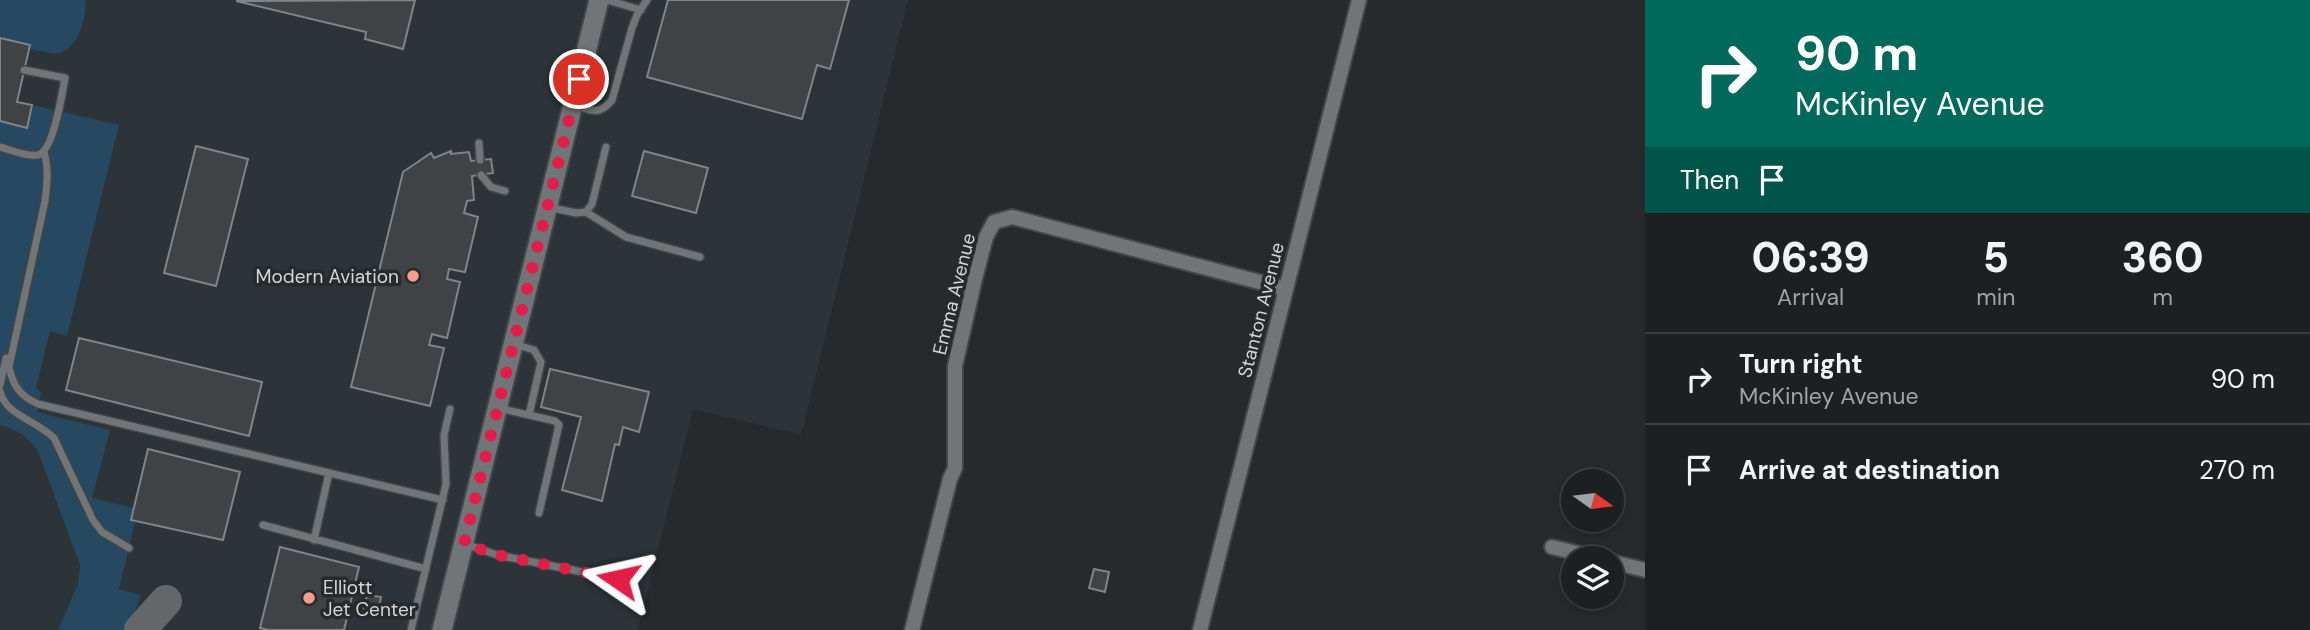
<!DOCTYPE html>
<html lang="en">
<head>
<meta charset="utf-8">
<style>
  :root { --surface:#1d2021; --page:#25282a; --text:#f1f3f6; --muted:#a0a3a5; --line:#3b3e3f }
  body { margin:0; font-family:"DM Sans",sans-serif; background:var(--page); color:var(--text); height:100vh; display:flex; flex-direction:column; font-size:26px; white-space:nowrap }
  * { box-sizing:border-box; margin:0 }
  p { font-size:23px; color:var(--muted) }
  .icon { flex:none; width:38px; height:38px; fill:none; stroke:currentColor; stroke-width:2; stroke-linecap:round; stroke-linejoin:round }
  .map { position:relative; flex:1; overflow:hidden }
  .sheet { display:flex; flex-direction:column; background:var(--surface); width:665px }
  .sheet>* { flex:none }
  .guide { background:#00695c; color:#fff; overflow:hidden }
  .needle { width:46px; rotate:104deg }
  .buttons { position:absolute; left:1561px; top:469px; display:grid; gap:14px }
  .buttons a { display:grid; place-items:center; width:63px; height:63px; border-radius:50%; background:var(--surface); box-shadow:0 4px 10px #0003,0 0 0 2px var(--line); font-size:35px }
  .pin { position:absolute; display:grid; place-items:center; width:60px; height:60px; color:#fff; margin:-30px; border:4px solid #fff; border-radius:50%; box-shadow:0 2px 7px #0007 }
  .me { position:absolute; width:77px; margin:-38px; rotate:281deg; stroke-linejoin:round; filter:drop-shadow(0 0 5px #0008) }
  .turn { display:flex; align-items:center; gap:24px; height:147px; padding:0 35px; font-size:32px }
  .turn .icon { width:91px; height:91px; stroke-width:2.5 }
  .turn b { display:block; font-size:49px; line-height:60px }
  .then { display:flex; align-items:center; height:66px; padding:0 35px; background:#0003; gap:14px; font-size:26px }
  .eta { display:flex; justify-content:space-evenly; align-items:center; height:119px; text-align:center }
  .eta b { font-size:42px; font-weight:800; line-height:49px }
  ul { padding:0; list-style:none }
  li { display:flex; align-items:center; gap:21px; height:91px; padding:0 35px; border-top:2px solid var(--line) }
  li div { flex:1 }
  li b { display:block; font-size:26px }
  li em { font-style:normal }
  main { display:flex; flex:1; min-height:0 }
  .map>svg:first-child { display:block }
</style>
</head>
<body>
<main>
<div class="map">
<svg width="1645" height="630" viewBox="0 0 1645 630">
  <rect width="100%" height="100%" fill="#272a2c"/>
  <!-- built -->
  <path fill="#2c343a" d="M 0,0 L 908,0 L 801,435 L 693,409 L 638,630 L 0,630 Z"/>
  <!-- green -->
  <path fill="#264860" d="M 0,0 L 85,0 C 87,17 78,50 58,53 C 49,54 38,50 29,49 L 30,45 L 0,38 Z
    M 32,105 L 119,125 L 67,336 L 50,331 L 36,388 L 41,393 L 37,412 L 110,430 L 92,498 L 134,508 L 131,519 L 135,521 L 119,589 L 141,595 L 128,630 L 58,630 L 78,584 L 80,565 L 38,451 C 27,436 18,430 0,425 L 0,121 L 27,127 Z"/>
  <g fill="none" stroke-linecap="round" stroke-linejoin="round">
    <!-- taxiway -->
    <path stroke="#646769" stroke-width="32" d="M 140,630 L 166,601"/>
  </g>
  <!-- building -->
  <path fill="#404345" stroke="#818487" stroke-width="2" d="M 415,0 L 403,49 L 365,39 L 366,32 L 236,1 Z
    M 668,0 L 849,0 L 830,69 L 817,65 L 802,119 L 647,77 Z
    M 0,38 L 30,45 L 17,102 L 32,105 L 27,128 L 0,121 Z
    M 196,146 L 248,159 L 216,286 L 164,273 Z
    M 451,151 L 451,154 L 469,152 L 471,161 L 491,159 L 493,173 L 472,176 L 474,200 L 467,201 L 464,213 L 478,217 L 465,272 L 449,269 L 447,279 L 460,282 L 447,338 L 432,334 L 429,345 L 444,348 L 430,406 L 351,387 L 403,172 L 431,153 L 434,158 Z
    M 644,151 L 708,168 L 696,213 L 632,196 Z
    M 79,338 L 262,382 L 249,436 L 66,390 Z
    M 550,369 L 649,392 L 639,432 L 623,427 L 619,445 L 615,444 L 602,501 L 562,490 L 581,417 L 541,407 Z
    M 148,449 L 240,472 L 223,540 L 131,520 Z
    M 280,547 L 359,567 L 344,630 L 268,630 L 260,628 Z
    M 1094,569 L 1109,572 L 1105,592 L 1089,588 Z
    M 367,595 L 381,597 L 378,612 L 364,609 Z"/>
  <g fill="none" stroke-linecap="round" stroke-linejoin="round">
    <defs>
      <path id="lane" d="M 607,0 L 641,10
        M 574,106 C 591,110 599,116 612,100 L 632,28 L 637,15 L 647,0
        M 479,143 L 480,160
        M 0,147 C 11,150 27,157 38,155 C 54,151 62,93 65,78 L 24,70
        M 44,152 C 49,169 47,184 45,201 L 9,367 C 13,386 20,396 38,404 L 443,500
        M 481,175 L 491,187 L 505,191
        M 548,207 L 576,213 L 586,212 L 592,204 L 606,147
        M 586,212 L 626,237 L 700,257
        M 514,344 L 534,350 L 541,362 L 529,415
        M 0,385 L 6,358
        M 0,391 C 5,415 36,420 54,438 L 93,520 L 102,532 L 129,548
        M 498,408 L 555,421 L 559,425 L 539,513
        M 263,525 L 426,569
        M 314,540 L 329,473
        M 466,544 L 497,555 L 618,579
        M 411,630 L 446,484 L 444,435 L 450,409"/>
      <path id="street" d="M 1552,547 L 1597,558
        M 1612,562 L 1645,570
        M 912,630 L 950,479 L 955,468 L 955,366 L 975,279 L 986,237 L 994,222 L 1012,217 L 1286,289
        M 1200,630 L 1359,0"/>
      <path id="secondary" d="M 442,630 L 599,0"/>
    </defs>
    <!-- lane casing -->
    <use href="#lane" stroke="#434546" stroke-width="10"/>
    <!-- street casing -->
    <use href="#street" stroke="#434546" stroke-width="18"/>
    <!-- secondary casing -->
    <use href="#secondary" stroke="#434546" stroke-width="23"/>
    <!-- lane -->
    <use href="#lane" stroke="#717577" stroke-width="7"/>
    <!-- street -->
    <use href="#street" stroke="#717577" stroke-width="14"/>
    <!-- secondary -->
    <use href="#secondary" stroke="#717577" stroke-width="19"/>
  </g>
  <g fill="none" stroke-linecap="round" stroke-linejoin="round">
    <!-- route -->
    <path stroke="#e11d48" stroke-width="12" stroke-dasharray="0 21.6" d="M 579,79 L 464,544 L 498,555 L 618,579"/>
  </g>
  <!-- markers -->
  <g fill="#f49d8d" stroke="#272a2c" stroke-width="2.5">
    <circle cx="413" cy="276" r="7"/>
    <circle cx="309" cy="598" r="7"/>
  </g>
  <g text-anchor="middle" dominant-baseline="central" stroke-width="7" stroke-linejoin="round" paint-order="stroke">
    <!-- poi labels -->
    <g font-size="19" fill="#d3d5d6" stroke="#272a2c" text-anchor="end">
      <text x="399" y="276">Modern Aviation</text>
      <text x="323" y="587" text-anchor="start">Elliott<tspan x="323" dy="22">Jet Center</tspan></text>
    </g>
    <!-- street labels -->
    <g font-size="19" fill="#d3d5d6" stroke="#272a2c">
      <text transform="translate(954 294) rotate(-76)">Emma Avenue</text>
      <text transform="translate(1261 310) rotate(-76)">Stanton Avenue</text>
    </g>
  </g>
</svg>
<div class="buttons">
<a><svg class="needle" viewBox="-14 -14 28 28"><path d="M0-13l5 13h-10z" fill="#e53935"/><path d="M0 13l5-13h-10z" fill="#a0a3a5"/></svg></a>
<a><svg class="icon" aria-label="layers" viewBox="0 0 24 24"><path d="M12 4l9 5-9 5-9-5zM3 14l9 5 9-5"/></svg></a>
</div>
<div class="pin" style="left:579px;top:79px;background:#d93025"><svg class="icon" aria-label="arrive" viewBox="0 0 24 24"><path d="M6 21V4h12l-3 4 3 4H6"/></svg></div>
<svg class="me" style="left:618px;top:579px" viewBox="-20 -20 40 40"><path d="M0-17L14 15 0 8-14 15z" fill="#e11d48" stroke="#fff" stroke-width="4"/></svg>
</div>
<section class="sheet">
<div class="guide">
<div class="turn"><svg class="icon" aria-label="right" viewBox="0 0 24 24"><path d="M7 20v-9h11M14 6l5 5-5 5"/></svg><div><b>90 m</b>McKinley Avenue</div></div>
<div class="then">Then<svg class="icon" aria-label="arrive" viewBox="0 0 24 24"><path d="M6 21V4h12l-3 4 3 4H6"/></svg></div>
</div>
<div class="eta">
<div><b>06:39</b><p>Arrival</p></div>
<div><b>5</b><p>min</p></div>
<div><b>360</b><p>m</p></div>
</div>
<ul>
<li><svg class="icon" aria-label="right" viewBox="0 0 24 24"><path d="M7 20v-9h11M14 6l5 5-5 5"/></svg><div><b>Turn right</b><p>McKinley Avenue</p></div><em>90 m</em></li>
<li><svg class="icon" aria-label="arrive" viewBox="0 0 24 24"><path d="M6 21V4h12l-3 4 3 4H6"/></svg><div><b>Arrive at destination</b></div><em>270 m</em></li>
</ul>
</section>
</main>
</body>
</html>
